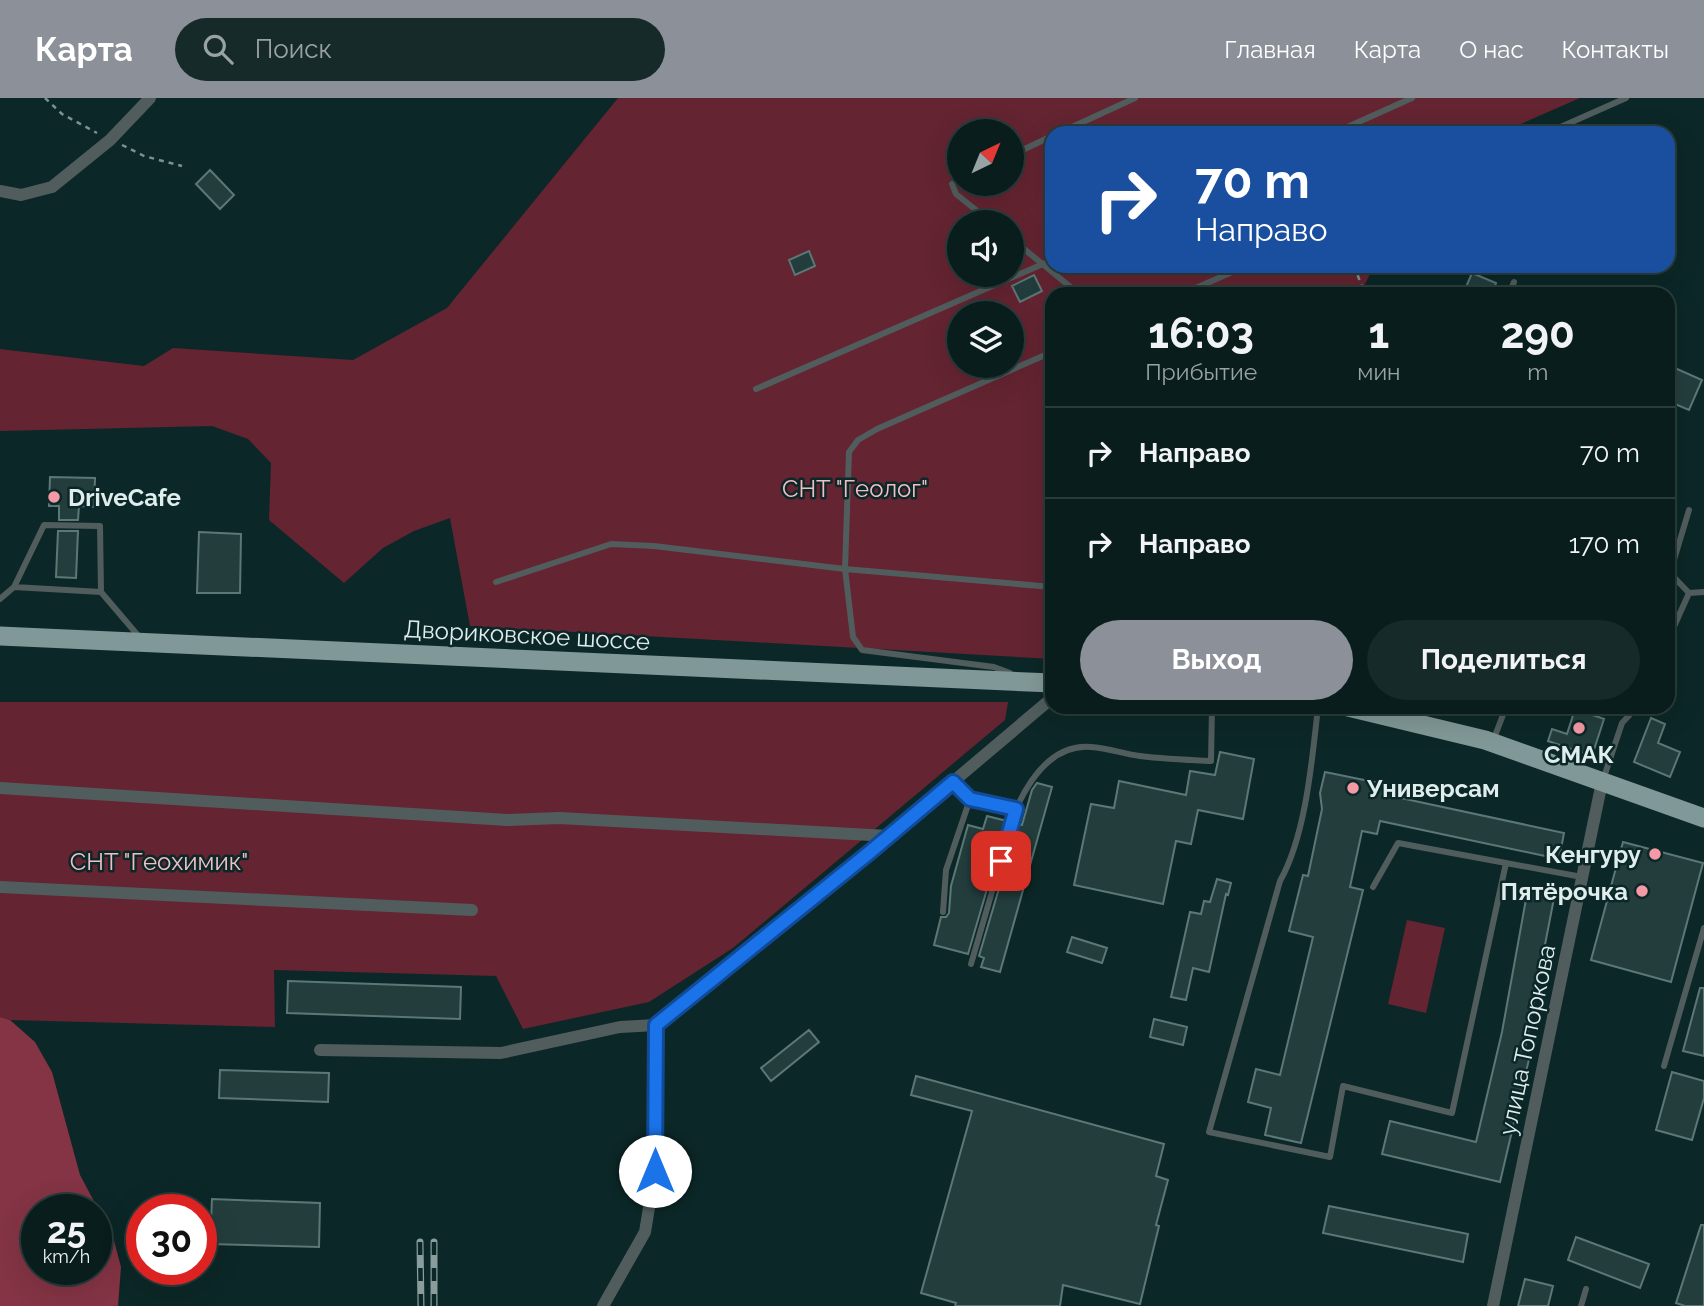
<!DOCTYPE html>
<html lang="ru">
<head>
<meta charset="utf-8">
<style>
  :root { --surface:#091d1d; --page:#172a2a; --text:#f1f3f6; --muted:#99a2a4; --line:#293b3b; --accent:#8c9099 }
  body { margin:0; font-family:Raleway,sans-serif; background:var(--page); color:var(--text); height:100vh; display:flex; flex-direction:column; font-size:26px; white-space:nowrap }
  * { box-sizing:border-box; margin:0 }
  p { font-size:23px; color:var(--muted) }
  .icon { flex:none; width:38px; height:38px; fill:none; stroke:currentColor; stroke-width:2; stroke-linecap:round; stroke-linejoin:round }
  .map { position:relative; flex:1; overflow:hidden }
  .details { position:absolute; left:1045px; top:189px; width:630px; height:427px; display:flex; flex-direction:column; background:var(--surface); border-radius:21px; box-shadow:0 7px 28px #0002,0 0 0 2px var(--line) }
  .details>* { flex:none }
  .top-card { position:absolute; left:1045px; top:28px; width:630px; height:147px; border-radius:21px; box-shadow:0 7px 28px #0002,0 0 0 2px var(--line); background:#1a4fa0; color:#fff; overflow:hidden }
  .needle { width:46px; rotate:43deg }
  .tools { position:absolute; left:947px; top:21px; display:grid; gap:14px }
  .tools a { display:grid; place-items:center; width:77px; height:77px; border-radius:50%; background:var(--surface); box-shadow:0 7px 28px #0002,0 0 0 2px var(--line); font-size:35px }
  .speed { position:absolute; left:21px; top:1096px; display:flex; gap:14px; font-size:35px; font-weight:700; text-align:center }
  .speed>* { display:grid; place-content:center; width:91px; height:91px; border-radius:50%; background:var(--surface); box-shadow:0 7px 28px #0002,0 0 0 2px var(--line); line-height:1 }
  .speed small { font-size:18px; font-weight:400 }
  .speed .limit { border:10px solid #d22; background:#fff; color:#111 }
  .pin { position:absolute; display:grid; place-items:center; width:60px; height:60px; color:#fff; margin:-30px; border-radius:14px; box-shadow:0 4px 10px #0006 }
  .me { position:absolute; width:77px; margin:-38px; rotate:0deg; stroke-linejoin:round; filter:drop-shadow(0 0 5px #0008) }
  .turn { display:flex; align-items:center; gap:24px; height:147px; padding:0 35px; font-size:32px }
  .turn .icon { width:91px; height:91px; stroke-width:2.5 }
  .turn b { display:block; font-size:49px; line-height:60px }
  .eta { display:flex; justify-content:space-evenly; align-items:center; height:119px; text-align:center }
  .eta b { font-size:42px; font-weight:700; line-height:49px }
  .primary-button { display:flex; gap:14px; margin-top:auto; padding:14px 35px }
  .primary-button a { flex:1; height:80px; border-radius:42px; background:var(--accent); color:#fff; font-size:28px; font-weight:700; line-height:80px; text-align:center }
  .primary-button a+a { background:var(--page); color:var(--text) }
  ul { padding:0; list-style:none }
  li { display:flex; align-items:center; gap:21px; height:91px; padding:0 35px; border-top:2px solid var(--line) }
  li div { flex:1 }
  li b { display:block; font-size:26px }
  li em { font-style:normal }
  header { display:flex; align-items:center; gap:42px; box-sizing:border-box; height:98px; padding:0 35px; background:var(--accent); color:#fff }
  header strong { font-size:33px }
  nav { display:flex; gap:38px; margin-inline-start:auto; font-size:24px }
  .search { width:490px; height:63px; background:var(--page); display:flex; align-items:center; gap:18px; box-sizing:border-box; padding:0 24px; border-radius:38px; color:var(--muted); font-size:26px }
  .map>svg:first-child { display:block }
</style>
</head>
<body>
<header>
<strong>Карта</strong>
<div class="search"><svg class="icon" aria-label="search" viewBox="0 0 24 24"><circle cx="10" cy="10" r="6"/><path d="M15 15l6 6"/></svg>Поиск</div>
<nav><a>Главная</a><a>Карта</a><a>О нас</a><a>Контакты</a></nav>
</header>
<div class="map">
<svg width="1704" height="1208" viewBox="0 0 1704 1208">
  <rect width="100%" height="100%" fill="#0c2727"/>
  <!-- green -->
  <path fill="#642431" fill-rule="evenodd" d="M 618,0 L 1580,0 L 1500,35 L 1052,35 L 1052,168 L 1374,168 L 1360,196 L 1052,196 L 1052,561 L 470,528 L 450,420 L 414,433 L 383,450 L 344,485 L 269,422 L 271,365 L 248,341 L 212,328 L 0,333 L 0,251 L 144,268 L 173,250 L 353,262 L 447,210 ZM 959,33 L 1012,33 L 1012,86 L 959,86 ZM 959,124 L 1012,124 L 1012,177 L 959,177 ZM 959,215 L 1012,215 L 1012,268 L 959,268 Z
    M 0,604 L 1008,604 L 1005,622 L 733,850 L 649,904 L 523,931 L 496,878 L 274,872 L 275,929 L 10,922 L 0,919 Z
    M 1407,822 L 1445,830 L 1426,915 L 1388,906 Z"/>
  <!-- forest -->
  <path fill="#843444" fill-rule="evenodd" d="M 0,919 L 10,922 L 35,944 L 52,974 L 80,1077 L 113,1139 L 121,1169 L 118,1208 L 0,1208 ZM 37,1111 L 96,1111 L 96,1171 L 37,1171 Z"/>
  <!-- building -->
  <path fill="#233d3d" stroke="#5b7776" stroke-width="2" d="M 210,72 L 234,97 L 220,111 L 196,86 Z
    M 809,153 L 815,168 L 795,177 L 789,162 Z
    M 1472,175 L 1496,185 L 1492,196 L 1463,196 Z
    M 1034,177 L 1042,193 L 1020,204 L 1012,188 Z
    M 1668,267 L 1702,282 L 1689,312 L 1668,303 Z
    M 50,379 L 95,380 L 94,409 L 79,408 L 78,422 L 59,422 L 59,408 L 49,408 Z
    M 58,433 L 78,433 L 76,480 L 56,479 Z
    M 199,434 L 241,436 L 240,495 L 197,495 Z
    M 1575,611 L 1604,621 L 1592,658 L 1548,643 L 1552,631 L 1567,636 Z
    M 1651,620 L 1665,626 L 1658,645 L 1680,654 L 1670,679 L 1634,664 Z
    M 1220,654 L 1254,661 L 1243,721 L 1198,712 L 1191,746 L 1176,743 L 1163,806 L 1074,787 L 1091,706 L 1114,710 L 1119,683 L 1186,697 L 1190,673 L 1215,677 Z
    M 1325,674 L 1384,686 L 1382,696 L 1564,735 L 1559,761 L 1380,723 L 1377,736 L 1362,733 L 1350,789 L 1363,792 L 1301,1045 L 1265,1037 L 1271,1010 L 1248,1004 L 1256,971 L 1280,977 L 1313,839 L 1289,833 L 1303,777 L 1308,778 L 1322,711 L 1320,695 Z
    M 1037,685 L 1052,689 L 1000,874 L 981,869 L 984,860 L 979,858 L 1018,726 L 1022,727 L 1032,692 Z
    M 987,718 L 1007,723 L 968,856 L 934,847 L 941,819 L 946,819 L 949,815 L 951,788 L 968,727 L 983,731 Z
    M 1623,744 L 1703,765 L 1671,884 L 1591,862 Z
    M 1217,781 L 1231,785 L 1228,797 L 1226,796 L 1209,874 L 1193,870 L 1186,902 L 1171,899 L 1190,814 L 1201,816 L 1204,803 L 1210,804 Z
    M 1528,790 L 1555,795 L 1524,955 L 1530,957 L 1500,1084 L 1382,1056 L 1390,1023 L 1476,1044 L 1502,934 Z
    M 1072,839 L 1107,850 L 1102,865 L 1067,854 Z
    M 288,883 L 461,889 L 460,921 L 287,915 Z
    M 1700,890 L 1704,890 L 1704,958 L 1683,953 Z
    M 1154,921 L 1187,929 L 1183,947 L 1150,939 Z
    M 809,932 L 819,944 L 771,983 L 761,970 Z
    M 220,972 L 329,975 L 328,1004 L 219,1000 Z
    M 1672,974 L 1704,983 L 1704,1000 L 1692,1042 L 1656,1032 Z
    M 916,978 L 1164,1046 L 1156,1078 L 1168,1082 L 1156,1127 L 1159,1128 L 1140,1206 L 1063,1187 L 1060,1208 L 955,1208 L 956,1205 L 921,1195 L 972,1013 L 911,997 Z
    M 212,1101 L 320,1105 L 319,1149 L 210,1146 Z
    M 1329,1108 L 1468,1136 L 1463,1164 L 1323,1135 Z
    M 1701,1127 L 1704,1127 L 1704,1208 L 1685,1208 L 1676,1205 Z
    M 1576,1139 L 1649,1166 L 1640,1190 L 1568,1162 Z
    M 1525,1181 L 1553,1188 L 1548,1208 L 1518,1208 Z"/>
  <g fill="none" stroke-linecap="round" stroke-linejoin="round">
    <!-- path -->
    <path stroke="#7c9191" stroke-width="2.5" stroke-dasharray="5 5" stroke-linecap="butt" d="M 45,0 L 62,16 L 97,35
      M 122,47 L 144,58 L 182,68
      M 1354,168 L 1365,196"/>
    <!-- service -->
    <path stroke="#515d5d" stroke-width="6" d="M 1059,35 L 1135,0
      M 1334,35 L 1412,0
      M 1547,35 L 1626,0
      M 1012,57 L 1052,38
      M 959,82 L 952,86 L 956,96 L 991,124
      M 1012,141 L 1079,196
      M 1182,196 L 1246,168
      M 1509,196 L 1514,184
      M 756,291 L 1052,162
      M 496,484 L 611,446 L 654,448 L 845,471 L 1052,489
      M 14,489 L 44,427 L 100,428 L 101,494
      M 1689,495 L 1670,475 L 1689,412
      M 0,501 L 14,489 L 101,494 L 141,541
      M 1668,542 L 1689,495 L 1704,494
      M 1010,575 L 994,569 L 862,552 L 853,539 L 845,471 L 849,354 L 858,342 L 877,331 L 1052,254
      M 1318,609 C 1312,662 1306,737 1280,783 L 1209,1034 L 1330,1059 L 1343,988 L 1452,1015 L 1506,765 L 1398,745 L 1373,789
      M 1493,643 L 1506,609
      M 1603,682 L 1622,625 L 1637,609
      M 970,701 L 1016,711
      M 1506,765 L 1582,779
      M 943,814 L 946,772 L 970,701 L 953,684
      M 971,866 L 1016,711 C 1030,680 1053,646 1091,649 C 1108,650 1124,656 1140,658 C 1164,661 1188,662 1211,663 L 1212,609
      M 1664,968 L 1704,830
      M 1581,1208 L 1586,1191"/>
    <!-- minor -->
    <path stroke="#515d5d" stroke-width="12" d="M 0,93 L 21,97 L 52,89 L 110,42 L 150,0
      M 0,690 L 507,722 L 559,720 L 889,738
      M 0,789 L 472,812
      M 320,952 L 501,955 L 620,929 L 656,927
      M 603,1208 L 645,1134 L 655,1073 L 656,927 L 870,754 L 1052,600
      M 1493,1208 L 1602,684"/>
    <!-- primary -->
    <path stroke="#809897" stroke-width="19" d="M 0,538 L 1052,585
      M 1348,609 L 1485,642 L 1704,720"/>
    <defs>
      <path id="rail" d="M 420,1144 L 421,1208
        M 434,1144 L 434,1208"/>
    </defs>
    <!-- rail casing -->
    <use href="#rail" stroke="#899d9d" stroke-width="7"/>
    <!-- rail -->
    <use href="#rail" stroke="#0c2727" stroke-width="4.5" stroke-dasharray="13" stroke-linecap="butt"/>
  </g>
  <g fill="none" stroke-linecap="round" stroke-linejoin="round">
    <defs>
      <path id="route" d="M 655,1073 L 656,927 L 870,754 L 953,684 L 970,701 L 1016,711 L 1001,763"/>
    </defs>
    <!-- route casing -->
    <use href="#route" stroke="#114b97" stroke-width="18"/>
    <!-- route -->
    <use href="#route" stroke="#1a73e8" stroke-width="12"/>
  </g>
  <!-- markers -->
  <g fill="#f49aa6" stroke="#0c2727" stroke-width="2.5">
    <circle cx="54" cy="399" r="7"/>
    <circle cx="1579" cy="630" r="7"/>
    <circle cx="1353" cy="690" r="7"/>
    <circle cx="1655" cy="756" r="7"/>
    <circle cx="1642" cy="793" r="7"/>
  </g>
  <g text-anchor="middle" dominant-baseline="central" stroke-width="5" stroke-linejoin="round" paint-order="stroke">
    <!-- park labels -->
    <g font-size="24" fill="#f0bfc4" stroke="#0c2727">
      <text x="855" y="390">СНТ "Геолог"</text>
      <text x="159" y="763">СНТ "Геохимик"</text>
    </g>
    <!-- poi labels -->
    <g font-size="24" font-weight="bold" fill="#dfeeed" stroke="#0c2727" text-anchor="start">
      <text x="68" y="399">DriveCafe</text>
      <text x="1579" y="656" text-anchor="middle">СМАК</text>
      <text x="1367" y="690">Универсам</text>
      <text x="1641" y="756" text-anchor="end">Кенгуру</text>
      <text x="1628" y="793" text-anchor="end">Пятёрочка</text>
    </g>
    <!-- street labels -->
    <g font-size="24" fill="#dfeeed" stroke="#0c2727">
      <text transform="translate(527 537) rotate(3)">Двориковское шоссе</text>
      <text transform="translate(1527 942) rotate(-78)">улица Топоркова</text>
    </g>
  </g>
</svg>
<div class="tools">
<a><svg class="needle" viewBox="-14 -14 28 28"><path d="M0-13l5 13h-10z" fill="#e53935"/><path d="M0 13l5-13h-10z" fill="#99a2a4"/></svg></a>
<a><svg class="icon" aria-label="sound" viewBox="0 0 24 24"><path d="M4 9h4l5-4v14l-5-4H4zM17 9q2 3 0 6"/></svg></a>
<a><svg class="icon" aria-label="layers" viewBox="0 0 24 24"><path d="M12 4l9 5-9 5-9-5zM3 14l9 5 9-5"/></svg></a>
</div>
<div class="speed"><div>25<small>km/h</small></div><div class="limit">30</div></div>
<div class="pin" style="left:1001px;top:763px;background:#d93025"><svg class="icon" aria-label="arrive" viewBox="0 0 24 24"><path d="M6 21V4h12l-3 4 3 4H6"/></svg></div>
<svg class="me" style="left:655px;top:1073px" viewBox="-20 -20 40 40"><circle r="19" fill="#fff"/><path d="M0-13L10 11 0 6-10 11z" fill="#1a73e8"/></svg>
<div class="top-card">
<div class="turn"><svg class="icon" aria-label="right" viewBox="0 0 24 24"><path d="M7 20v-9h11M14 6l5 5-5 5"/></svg><div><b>70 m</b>Направо</div></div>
</div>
<section class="details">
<div class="eta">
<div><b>16:03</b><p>Прибытие</p></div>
<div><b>1</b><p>мин</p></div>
<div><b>290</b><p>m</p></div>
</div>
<ul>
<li><svg class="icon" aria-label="right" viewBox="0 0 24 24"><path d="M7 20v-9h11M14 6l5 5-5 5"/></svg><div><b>Направо</b></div><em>70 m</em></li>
<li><svg class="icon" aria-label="right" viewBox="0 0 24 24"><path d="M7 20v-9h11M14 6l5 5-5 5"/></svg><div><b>Направо</b></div><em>170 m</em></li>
</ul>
<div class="primary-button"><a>Выход</a><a>Поделиться</a></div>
</section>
</div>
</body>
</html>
